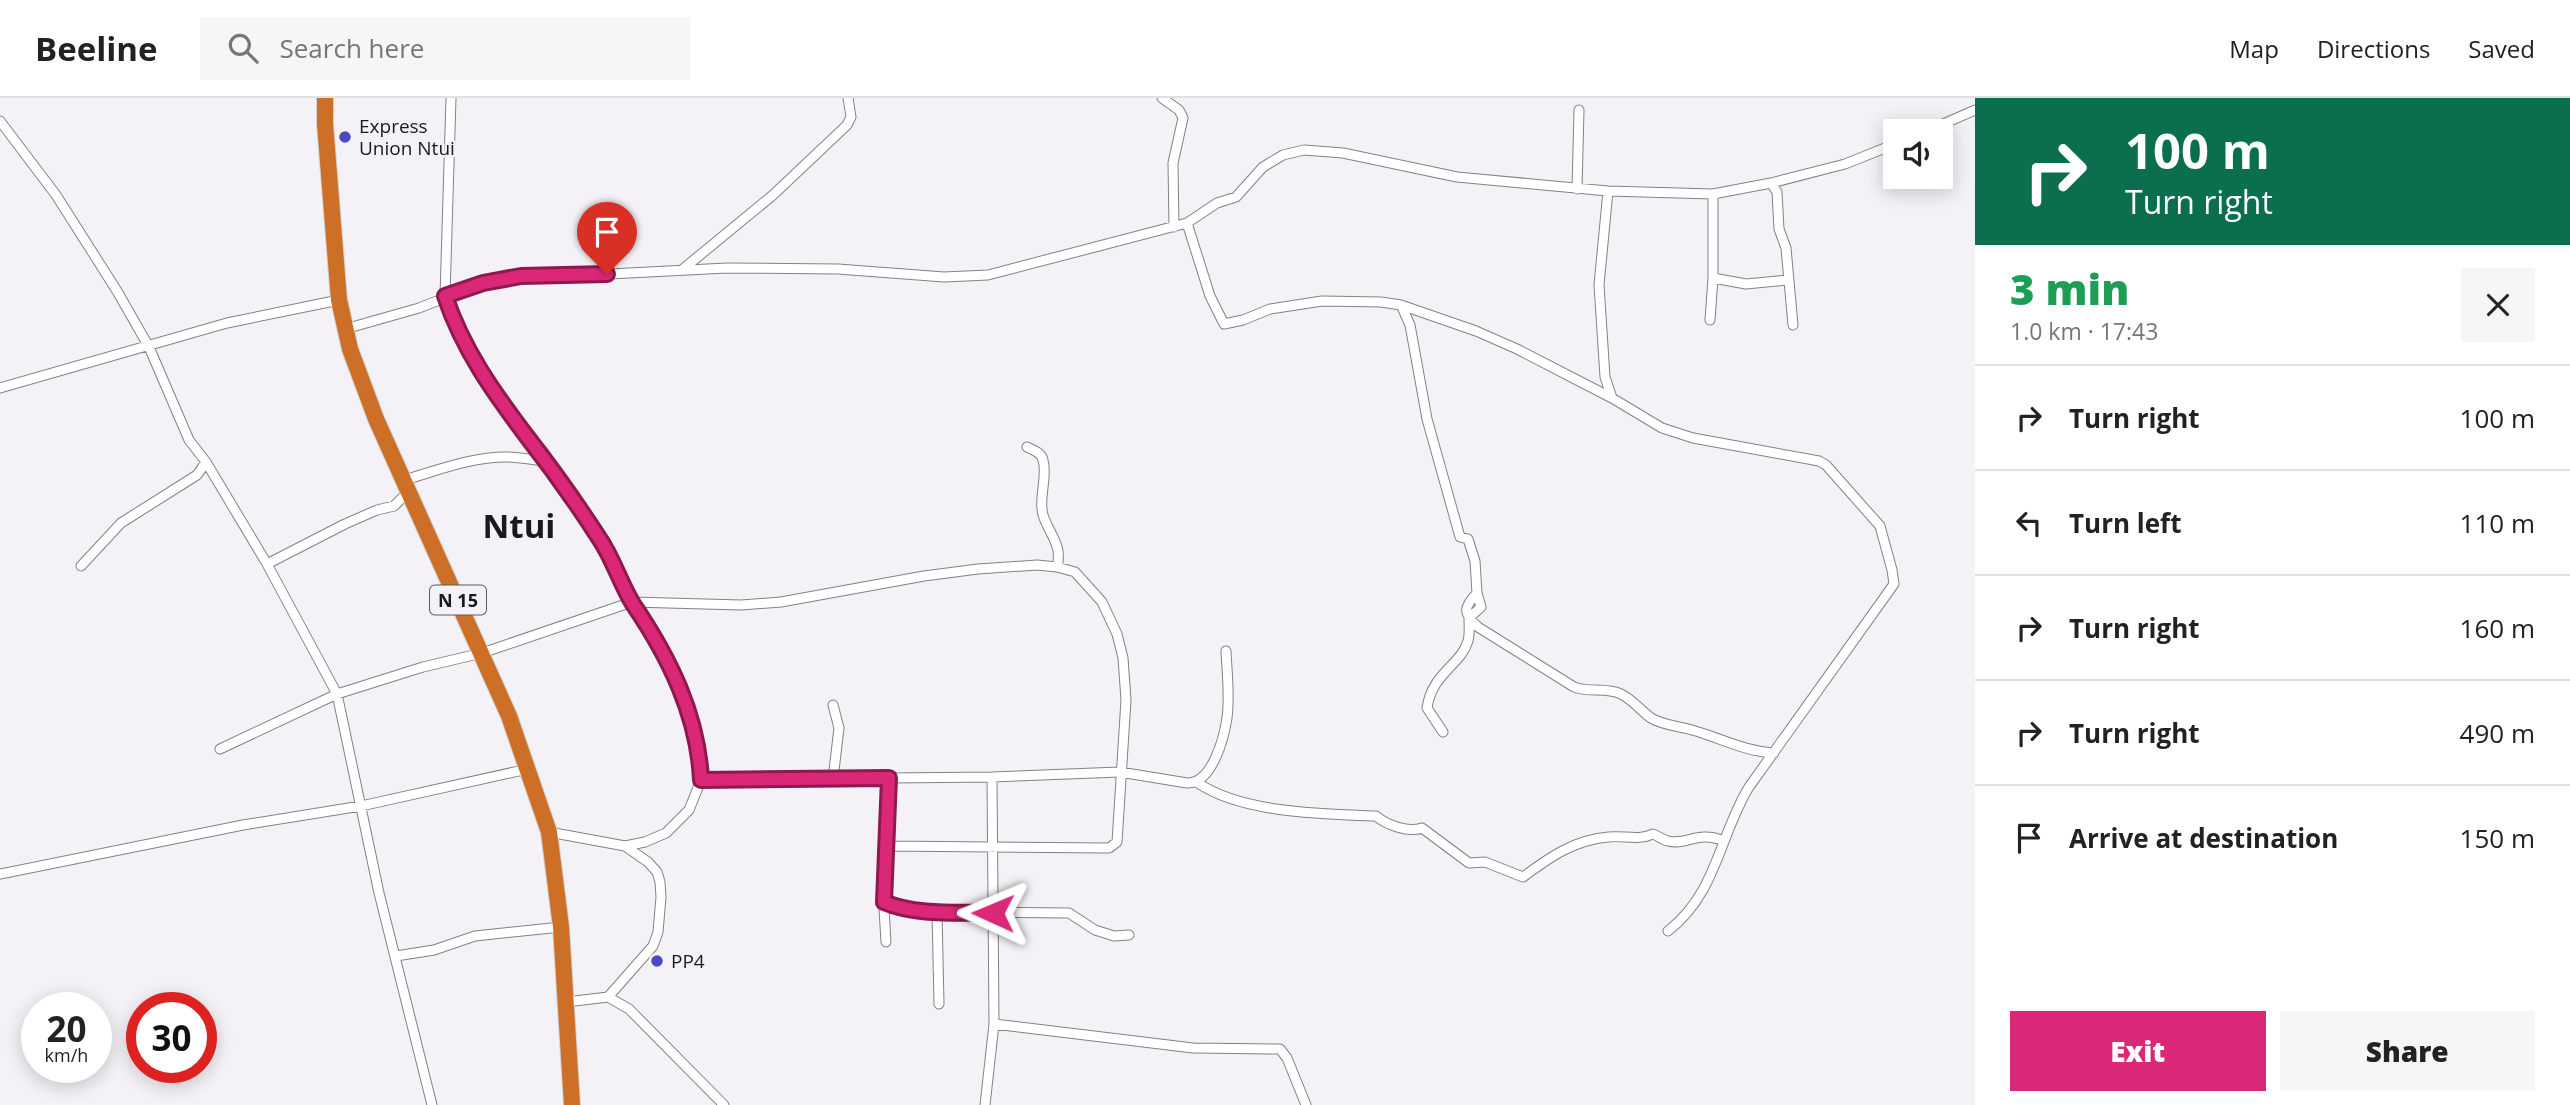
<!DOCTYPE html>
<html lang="en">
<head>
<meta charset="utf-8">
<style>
  :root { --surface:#fff; --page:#f6f6f6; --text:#222; --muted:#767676; --line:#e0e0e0; --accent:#db2777 }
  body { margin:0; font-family:"Open Sans",sans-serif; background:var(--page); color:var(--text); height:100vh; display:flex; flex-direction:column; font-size:26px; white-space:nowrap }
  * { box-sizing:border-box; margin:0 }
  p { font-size:23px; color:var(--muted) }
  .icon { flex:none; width:38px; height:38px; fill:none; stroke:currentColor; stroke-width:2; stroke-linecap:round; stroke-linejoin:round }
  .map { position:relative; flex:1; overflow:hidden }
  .details { display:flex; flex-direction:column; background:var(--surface); width:595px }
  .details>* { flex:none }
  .hud { background:#0b6e4f; color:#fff; overflow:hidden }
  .controls { position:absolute; left:1883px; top:21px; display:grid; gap:14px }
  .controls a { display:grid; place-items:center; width:70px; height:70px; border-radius:0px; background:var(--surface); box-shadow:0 4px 18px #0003; font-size:35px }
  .speed { position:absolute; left:21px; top:894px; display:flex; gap:14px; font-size:35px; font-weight:700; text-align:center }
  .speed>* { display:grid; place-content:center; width:91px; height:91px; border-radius:50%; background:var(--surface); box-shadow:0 4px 18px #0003; line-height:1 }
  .speed small { font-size:18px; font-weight:400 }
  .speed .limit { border:10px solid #d22; background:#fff; color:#111 }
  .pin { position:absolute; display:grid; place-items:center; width:60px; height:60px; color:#fff; margin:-72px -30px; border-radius:50% 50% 50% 0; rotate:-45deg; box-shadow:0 0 7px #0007 }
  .pin .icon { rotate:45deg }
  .me { position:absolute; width:77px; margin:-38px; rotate:271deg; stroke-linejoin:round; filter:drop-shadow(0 0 5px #0008) }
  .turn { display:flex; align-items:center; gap:24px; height:147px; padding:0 35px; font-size:32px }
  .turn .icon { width:91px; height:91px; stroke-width:2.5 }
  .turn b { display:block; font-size:49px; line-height:60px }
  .round { display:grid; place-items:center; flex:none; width:74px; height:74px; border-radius:0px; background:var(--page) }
  .headline { display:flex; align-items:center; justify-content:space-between; height:119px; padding:0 35px }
  h1 { font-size:42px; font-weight:800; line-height:52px; color:#1e9e55 }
  .action { display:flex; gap:14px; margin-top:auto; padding:14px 35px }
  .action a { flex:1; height:80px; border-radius:0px; background:var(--accent); color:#fff; font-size:28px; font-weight:800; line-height:80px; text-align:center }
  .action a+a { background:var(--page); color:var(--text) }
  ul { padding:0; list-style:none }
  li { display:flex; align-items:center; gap:21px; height:105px; padding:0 35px; border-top:2px solid var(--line) }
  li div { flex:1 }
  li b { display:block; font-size:26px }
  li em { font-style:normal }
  header { display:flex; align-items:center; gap:42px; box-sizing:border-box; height:98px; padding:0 35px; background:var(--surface); border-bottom:2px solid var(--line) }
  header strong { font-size:33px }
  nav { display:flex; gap:38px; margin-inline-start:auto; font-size:24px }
  .search { width:490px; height:63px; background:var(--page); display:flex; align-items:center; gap:18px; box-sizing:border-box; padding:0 24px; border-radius:0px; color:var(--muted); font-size:26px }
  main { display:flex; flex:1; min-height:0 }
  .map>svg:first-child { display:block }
</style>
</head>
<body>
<header>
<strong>Beeline</strong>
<div class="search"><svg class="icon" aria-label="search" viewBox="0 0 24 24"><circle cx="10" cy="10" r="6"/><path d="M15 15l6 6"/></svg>Search here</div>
<nav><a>Map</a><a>Directions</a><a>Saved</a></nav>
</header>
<main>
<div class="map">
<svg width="1975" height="1007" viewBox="0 0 1975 1007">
  <rect width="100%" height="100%" fill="#f5f2f7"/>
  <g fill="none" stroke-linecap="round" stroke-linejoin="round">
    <defs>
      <path id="street" d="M 451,0 L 445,198 L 464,246 L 494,295 L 530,342 L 610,457 L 632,504 L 661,549 L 693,623 L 701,682 L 689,712 L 666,735 L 645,744 L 625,748 L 549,734
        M 1162,0 L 1179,12 L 1183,20 L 1173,65 L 1174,129
        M 0,23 L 56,97 L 117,193 L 149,249 L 189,342 L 206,364 L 267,466 L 337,596 L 379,795 L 432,1007
        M 1927,33 L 1975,12
        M 1771,85 L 1777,94 L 1779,131 L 1786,150 L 1793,227
        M 1577,91 L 1579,12
        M 1608,93 L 1599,187 L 1605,279 L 1612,300
        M 1187,125 L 1210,198 L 1224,226 L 1243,222 L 1270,211 L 1322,203 L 1381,204 L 1401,207 L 1476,233 L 1517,251 L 1612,300 L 1662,330 L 1693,340 L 1819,363 L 1826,367 L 1880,428 L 1892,472 L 1894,486 L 1749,689 C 1719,738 1717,795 1668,833
        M 683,171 L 773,97 L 847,27 L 851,19 L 848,0
        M 1713,180 L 1746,186 L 1788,182
        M 1401,207 L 1410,227 L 1427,321 L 1460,439 L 1468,441 L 1475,463 L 1477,495 L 1481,509 L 1469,520 C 1469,527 1470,536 1468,543 C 1461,567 1432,575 1427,610 L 1443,634
        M 1710,222 L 1713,180 L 1713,96
        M 345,231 L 419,210 L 483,185 L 521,178 L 590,177 L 727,170 L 838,171 L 944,179 L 988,177 L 1187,125 L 1217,105 L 1236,99 L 1263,69 L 1283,57 L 1304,52 L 1343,55 L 1457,79 L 1608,93 L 1713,96 L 1771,85 L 1845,66 L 1895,46
        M 0,290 L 227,225 L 339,202
        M 1027,349 C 1033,352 1041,354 1043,362 C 1048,379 1038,400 1043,417 C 1049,436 1063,447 1057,469
        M 404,382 C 436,373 471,359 506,359 C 519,359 532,362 545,363
        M 267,466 L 345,426 L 377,412 L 394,408 L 408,394
        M 81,468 L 121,425 L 197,377 L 206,364
        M 1477,495 C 1463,510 1463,515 1478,529 L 1574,589 C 1589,595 1606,589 1621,596 C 1633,602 1640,612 1651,620 C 1662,627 1679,628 1692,632 C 1721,640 1743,653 1774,655
        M 833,607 L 839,630 L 833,681
        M 220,651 L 337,596 L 423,569 L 482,555 L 632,504 L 741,507 L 781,504 L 924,478 L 978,471 L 1037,467 L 1057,469 L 1075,474 L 1102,504 L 1117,536 L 1123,560 L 1126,602 L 1117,744 L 1109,750 L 887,748
        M 701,682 L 992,679 L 1120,674 L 1187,685 C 1212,686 1224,640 1227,620 C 1230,598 1227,575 1226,553
        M 1198,685 C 1242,715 1322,716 1376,718 C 1387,727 1408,735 1422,730 L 1469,765 L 1485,764 L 1523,779 C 1550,759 1574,742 1608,739 C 1624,737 1638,743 1653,736 C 1658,738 1663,742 1668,743 C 1687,748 1697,732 1724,743
        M 0,776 L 243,727 L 361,708 L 528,671
        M 884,811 L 897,809 L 937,814 L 1069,815 L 1095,832 L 1114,838 L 1129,837
        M 937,814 L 939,906
        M 886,844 L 884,811 L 889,680
        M 396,858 L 434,852 L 475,838 L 561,829
        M 608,899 L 653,848 L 658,834 L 661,799 L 660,784 L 657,774 L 648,764 L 625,748
        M 566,904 L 608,899 L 629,911 L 724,1007
        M 994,926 L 1193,950 L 1280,951 L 1287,960 L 1306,1007
        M 985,1007 L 994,926 L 992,679"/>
      <path id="highway" d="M 325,0 L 325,26 L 339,202 L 350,251 L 376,321 L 509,618 L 549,734 L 561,829 L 572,1007"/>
    </defs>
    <!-- street casing -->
    <use href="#street" stroke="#848186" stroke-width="11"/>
    <!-- highway casing -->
    <use href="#highway" stroke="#d1d1d1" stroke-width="18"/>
    <!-- street -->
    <use href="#street" stroke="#fff" stroke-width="9"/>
    <!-- highway -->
    <use href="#highway" stroke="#cd6f26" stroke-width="16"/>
  </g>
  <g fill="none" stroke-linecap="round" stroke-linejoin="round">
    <defs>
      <path id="route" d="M 607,176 L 521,178 L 483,185 L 445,198 C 463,252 494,295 528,340 C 553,372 577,406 599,440 C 613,460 620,485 633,506 C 669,559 698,617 701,682 L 889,680 L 884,804 C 917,818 958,814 993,815"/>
    </defs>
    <!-- route casing -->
    <use href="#route" stroke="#8e194d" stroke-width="18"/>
    <!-- route -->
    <use href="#route" stroke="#db2777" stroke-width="12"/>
  </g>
  <!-- markers -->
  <g fill="#4b49bf" stroke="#f5f2f7" stroke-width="2.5">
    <circle cx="345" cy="39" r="7"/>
    <circle cx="657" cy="863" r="7"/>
  </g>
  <g text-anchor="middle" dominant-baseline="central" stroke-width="5" stroke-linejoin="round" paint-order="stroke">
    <!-- shield labels -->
    <rect fill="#f5f2f7" stroke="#5c5a5d" stroke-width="2" x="430" y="487.5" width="56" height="29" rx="5"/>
    <g font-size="18" font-weight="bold" fill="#1a191b">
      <text x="458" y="502">N 15</text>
    </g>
    <!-- poi labels -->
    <g font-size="19" fill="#1a191b" stroke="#f5f2f7" text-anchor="start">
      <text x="359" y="28">Express<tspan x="359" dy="22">Union Ntui</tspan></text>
      <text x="671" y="863">PP4</text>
    </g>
    <!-- town labels -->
    <g font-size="33" font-weight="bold" fill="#1a191b" stroke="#f5f2f7">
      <text x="519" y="427">Ntui</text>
    </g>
  </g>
</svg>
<div class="controls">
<a><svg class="icon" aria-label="sound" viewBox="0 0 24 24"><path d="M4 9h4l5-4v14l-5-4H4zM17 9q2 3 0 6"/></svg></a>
</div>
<div class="speed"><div>20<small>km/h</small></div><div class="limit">30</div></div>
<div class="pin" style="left:607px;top:176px;background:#d93025"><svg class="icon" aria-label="arrive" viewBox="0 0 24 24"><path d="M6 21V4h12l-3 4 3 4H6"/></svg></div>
<svg class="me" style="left:993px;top:815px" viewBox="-20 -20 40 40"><path d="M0-17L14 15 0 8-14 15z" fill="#db2777" stroke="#fff" stroke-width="4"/></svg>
</div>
<section class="details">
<div class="hud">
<div class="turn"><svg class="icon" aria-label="right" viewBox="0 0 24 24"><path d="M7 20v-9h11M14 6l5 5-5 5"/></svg><div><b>100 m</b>Turn right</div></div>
</div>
<div class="headline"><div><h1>3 min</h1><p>1.0 km · 17:43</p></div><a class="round"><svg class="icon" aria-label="close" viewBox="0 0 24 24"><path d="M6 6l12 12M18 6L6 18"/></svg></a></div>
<ul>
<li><svg class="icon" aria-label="right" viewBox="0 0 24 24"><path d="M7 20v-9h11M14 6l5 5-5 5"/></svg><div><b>Turn right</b></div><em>100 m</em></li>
<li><svg class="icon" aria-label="left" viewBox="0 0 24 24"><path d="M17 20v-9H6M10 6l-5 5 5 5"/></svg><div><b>Turn left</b></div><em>110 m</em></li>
<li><svg class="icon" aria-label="right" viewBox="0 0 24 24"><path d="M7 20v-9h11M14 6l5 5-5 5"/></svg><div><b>Turn right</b></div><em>160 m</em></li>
<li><svg class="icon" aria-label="right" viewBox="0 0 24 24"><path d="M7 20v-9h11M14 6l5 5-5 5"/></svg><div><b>Turn right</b></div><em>490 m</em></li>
<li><svg class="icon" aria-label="arrive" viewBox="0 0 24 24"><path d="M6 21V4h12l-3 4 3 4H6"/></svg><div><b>Arrive at destination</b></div><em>150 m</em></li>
</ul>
<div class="action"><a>Exit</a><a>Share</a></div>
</section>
</main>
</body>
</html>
